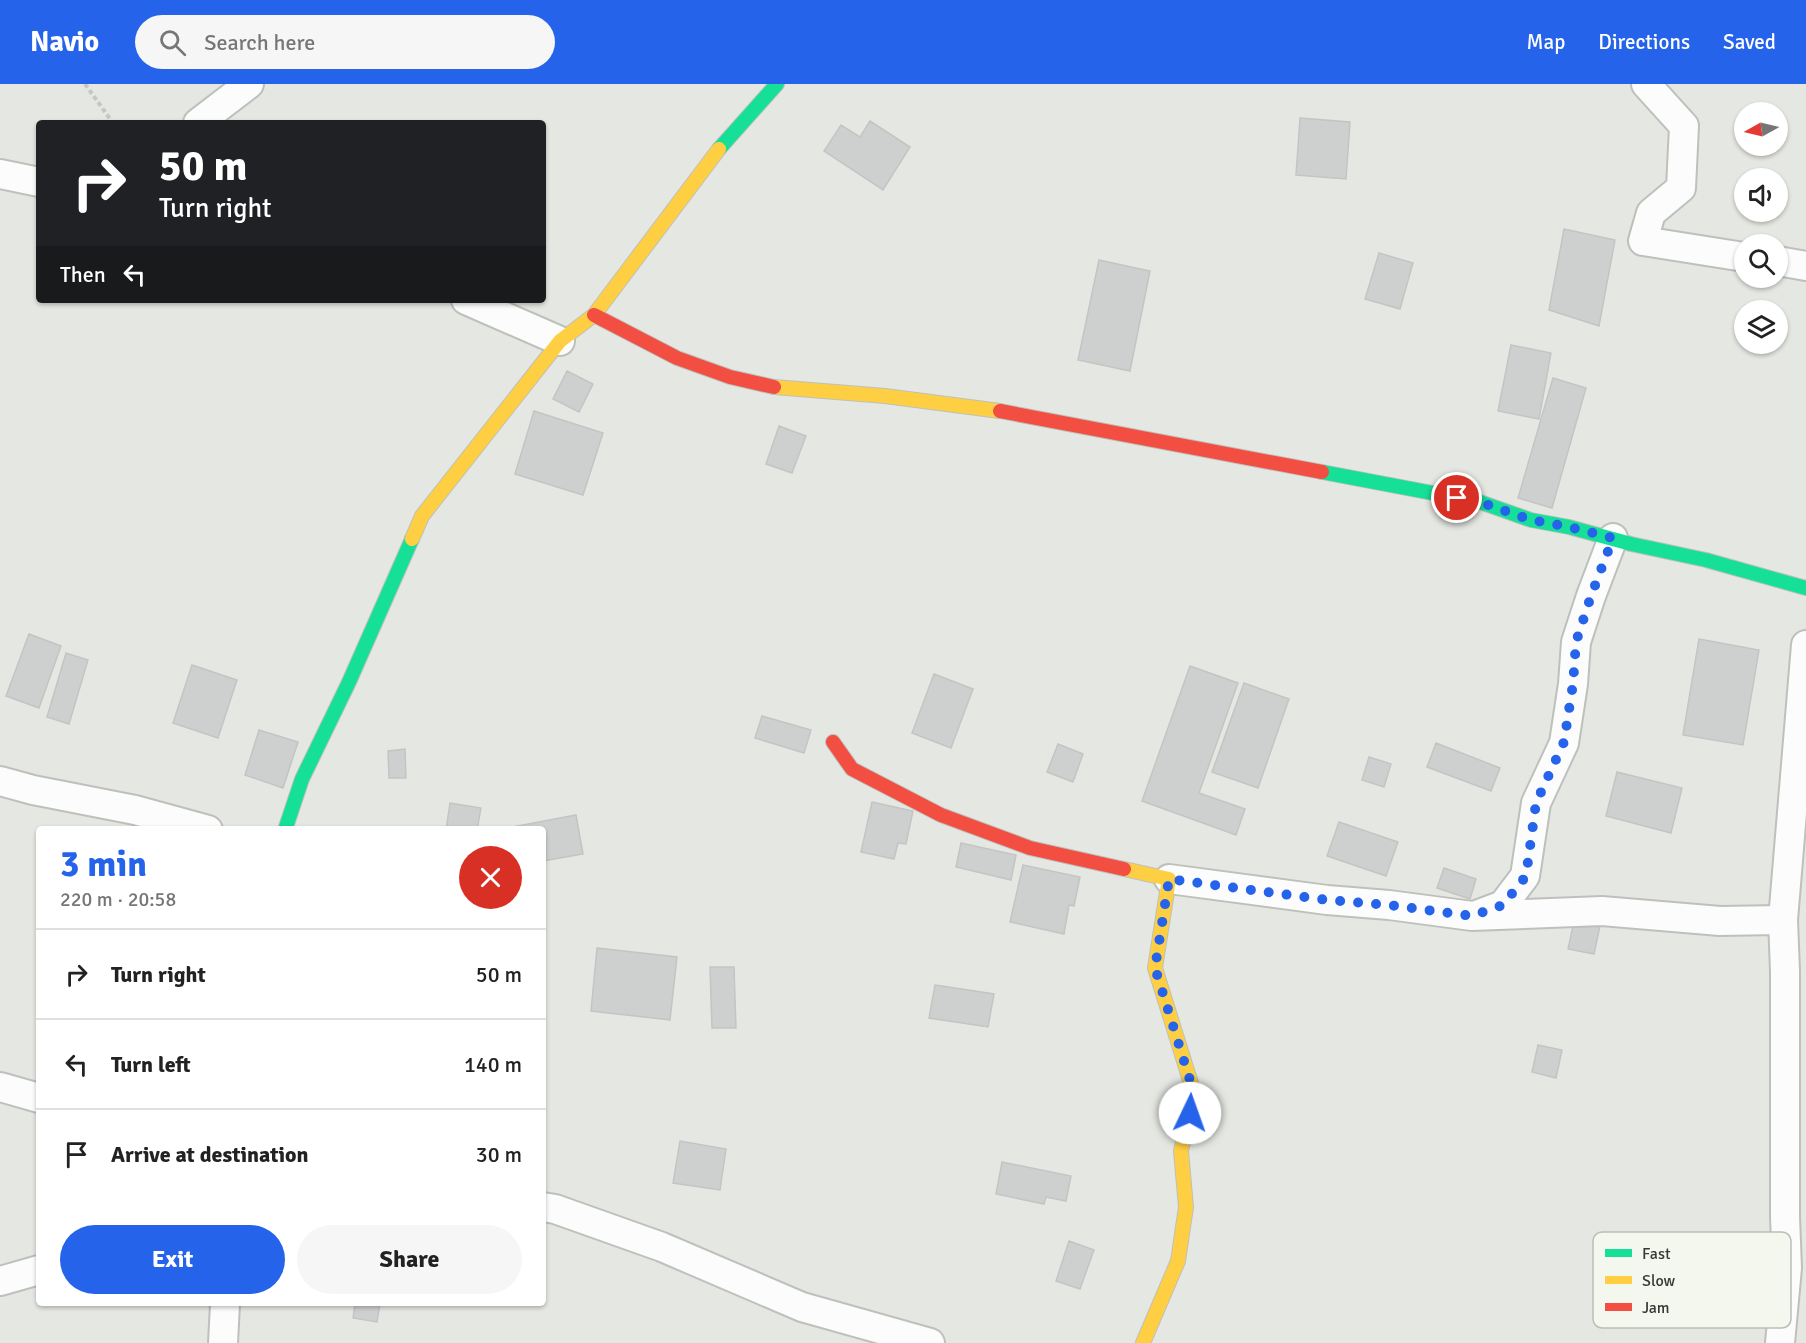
<!DOCTYPE html>
<html lang="en">
<head>
<meta charset="utf-8">
<style>
  :root { --surface:#fff; --page:#f6f6f6; --text:#222; --muted:#767676; --line:#e0e0e0; --accent:#2563eb }
  body { margin:0; font-family:Signika,sans-serif; background:var(--page); color:var(--text); height:100vh; display:flex; flex-direction:column; font-size:22px; white-space:nowrap }
  * { box-sizing:border-box; margin:0 }
  p { font-size:20px; color:var(--muted) }
  .icon { flex:none; width:33px; height:33px; fill:none; stroke:currentColor; stroke-width:2; stroke-linecap:round; stroke-linejoin:round }
  .map { position:relative; flex:1; overflow:hidden }
  .panel { position:absolute; left:36px; top:742px; width:510px; height:480px; display:flex; flex-direction:column; background:var(--surface); border-radius:6px; box-shadow:0 2px 4px #0004 }
  .panel>* { flex:none }
  .guide { position:absolute; left:36px; top:36px; width:510px; height:183px; border-radius:6px; box-shadow:0 2px 4px #0004; background:#202124; color:#fff; overflow:hidden }
  .needle { width:39px; rotate:262deg }
  .tools { position:absolute; left:1734px; top:18px; display:grid; gap:12px }
  .tools a { display:grid; place-items:center; width:54px; height:54px; border-radius:50%; background:var(--surface); box-shadow:0 2px 4px #0004; font-size:30px }
  .pin { position:absolute; display:grid; place-items:center; width:51px; height:51px; color:#fff; margin:-26px; border:3px solid #fff; border-radius:50%; box-shadow:0 2px 6px #0007 }
  .me { position:absolute; width:66px; margin:-33px; rotate:3deg; stroke-linejoin:round; filter:drop-shadow(0 0 4px #0008) }
  .turn { display:flex; align-items:center; gap:21px; height:126px; padding:0 24px; font-size:27px }
  .turn .icon { width:78px; height:78px; stroke-width:2.5 }
  .turn b { display:block; font-size:42px; line-height:51px }
  .then { display:flex; align-items:center; height:57px; padding:0 24px; background:#0003; gap:12px; font-size:22px }
  .round { display:grid; place-items:center; flex:none; width:63px; height:63px; border-radius:32px; background:var(--page) }
  .head { display:flex; align-items:center; justify-content:space-between; height:102px; padding:0 24px }
  h1 { font-size:36px; font-weight:700; line-height:45px; color:var(--accent) }
  .button { display:flex; gap:12px; margin-top:auto; padding:12px 24px }
  .button a { flex:1; height:69px; border-radius:36px; background:var(--accent); color:#fff; font-size:24px; font-weight:700; line-height:69px; text-align:center }
  .button a+a { background:var(--page); color:var(--text) }
  ul { padding:0; list-style:none }
  li { display:flex; align-items:center; gap:18px; height:90px; padding:0 24px; border-top:2px solid var(--line) }
  li div { flex:1 }
  li b { display:block; font-size:22px }
  li em { font-style:normal }
  header { display:flex; align-items:center; gap:36px; box-sizing:border-box; height:84px; padding:0 30px; background:var(--accent); color:#fff }
  header strong { font-size:28px }
  nav { display:flex; gap:33px; margin-inline-start:auto; font-size:21px }
  .search { width:420px; height:54px; background:var(--page); display:flex; align-items:center; gap:15px; box-sizing:border-box; padding:0 21px; border-radius:33px; color:var(--muted); font-size:22px }
  .map>svg:first-child { display:block }
</style>
</head>
<body>
<header>
<strong>Navio</strong>
<div class="search"><svg class="icon" aria-label="search" viewBox="0 0 24 24"><circle cx="10" cy="10" r="6"/><path d="M15 15l6 6"/></svg>Search here</div>
<nav><a>Map</a><a>Directions</a><a>Saved</a></nav>
</header>
<div class="map">
<svg width="1806" height="1259" viewBox="0 0 1806 1259">
  <rect width="100%" height="100%" fill="#e5e8e2"/>
  <!-- building -->
  <path fill="#cdd0cf" stroke="#c3c5c4" stroke-width="1.5" d="M 1300,34 L 1350,38 L 1346,95 L 1296,91 Z
    M 870,37 L 910,63 L 883,106 L 824,67 L 841,41 L 860,53 Z
    M 1564,145 L 1615,156 L 1599,242 L 1549,226 Z
    M 1379,169 L 1413,179 L 1400,225 L 1365,215 Z
    M 1099,176 L 1150,187 L 1130,287 L 1078,276 Z
    M 1511,261 L 1551,269 L 1539,335 L 1498,327 Z
    M 567,287 L 593,300 L 579,328 L 553,315 Z
    M 1553,294 L 1586,304 L 1552,424 L 1518,414 Z
    M 534,327 L 603,349 L 583,411 L 515,390 Z
    M 779,342 L 806,352 L 792,389 L 766,380 Z
    M 29,550 L 61,562 L 39,624 L 6,612 Z
    M 1699,555 L 1759,566 L 1743,661 L 1683,651 Z
    M 66,569 L 88,576 L 69,640 L 47,633 Z
    M 192,581 L 237,596 L 218,654 L 173,639 Z
    M 1190,582 L 1238,599 L 1199,709 L 1245,725 L 1236,751 L 1142,717 Z
    M 934,590 L 973,605 L 951,664 L 912,649 Z
    M 1244,599 L 1289,615 L 1258,704 L 1212,688 Z
    M 762,632 L 811,646 L 804,669 L 755,654 Z
    M 259,646 L 298,658 L 283,704 L 245,691 Z
    M 1436,659 L 1500,684 L 1491,707 L 1427,683 Z
    M 1058,660 L 1083,670 L 1073,698 L 1047,688 Z
    M 405,665 L 406,694 L 389,694 L 388,667 Z
    M 1369,673 L 1391,680 L 1384,703 L 1362,696 Z
    M 1617,688 L 1682,704 L 1671,749 L 1606,732 Z
    M 872,718 L 913,727 L 906,760 L 898,759 L 894,775 L 861,768 Z
    M 450,719 L 481,724 L 477,746 L 446,746 Z
    M 576,731 L 583,770 L 543,777 L 543,746 L 513,746 L 512,743 Z
    M 1339,738 L 1398,758 L 1386,792 L 1327,772 Z
    M 961,759 L 1016,771 L 1011,796 L 956,783 Z
    M 1023,781 L 1080,793 L 1074,822 L 1069,821 L 1064,850 L 1010,838 Z
    M 1444,784 L 1476,795 L 1470,815 L 1437,804 Z
    M 1574,837 L 1600,842 L 1594,870 L 1568,865 Z
    M 597,864 L 677,873 L 670,936 L 591,927 Z
    M 710,883 L 734,883 L 736,944 L 712,944 Z
    M 935,901 L 994,910 L 988,943 L 929,934 Z
    M 1538,961 L 1562,966 L 1556,994 L 1532,988 Z
    M 680,1057 L 726,1065 L 720,1106 L 673,1099 Z
    M 1002,1078 L 1071,1092 L 1066,1117 L 1046,1113 L 1044,1120 L 996,1110 Z
    M 1069,1157 L 1094,1166 L 1080,1205 L 1056,1197 Z
    M 355,1220 L 380,1220 L 377,1238 L 353,1234 Z"/>
  <g fill="none" stroke-linecap="round" stroke-linejoin="round">
    <defs>
      <path id="street" d="M 1646,0 L 1684,42 L 1681,104 L 1651,129 L 1643,157 L 1744,173
        M 198,39 L 249,0
        M 0,90 L 39,98
        M 1778,177 L 1806,182
        M 466,216 L 560,257
        M 0,697 L 33,706 L 135,726 L 208,746
        M 1169,795 L 1327,816 L 1389,821 L 1472,832 L 1602,827 L 1720,837 L 1783,836
        M 1479,830 L 1503,821 L 1525,792 L 1536,719 L 1564,659 L 1573,600 L 1576,558 L 1591,512 L 1613,454
        M 0,1003 L 39,1014
        M 543,1123 L 555,1125 L 662,1163 L 802,1223 L 930,1259
        M 0,1197 L 39,1186
        M 223,1259 L 225,1220
        M 1780,1259 L 1787,1184 L 1785,1133 L 1785,887 L 1783,836 L 1806,561"/>
      <path id="fast" d="M 719,65 L 777,0
        M 1322,388 L 1480,418 L 1531,436 L 1569,443 L 1631,460 L 1706,476 L 1806,504
        M 285,746 L 302,695 L 349,598 L 412,455"/>
      <path id="slow" d="M 774,303 L 885,312 L 1000,327
        M 412,455 L 422,432 L 560,257 L 594,231 L 719,65
        M 1124,785 L 1169,795 L 1155,884 L 1194,1009 L 1181,1067 L 1186,1123 L 1178,1177 L 1143,1259"/>
      <path id="jam" d="M 594,231 L 677,274 L 730,293 L 774,303
        M 1000,327 L 1322,388
        M 833,658 L 852,685 L 941,731 L 1030,764 L 1124,785"/>
    </defs>
    <!-- street casing -->
    <use href="#street" stroke="#bec0bc" stroke-width="32"/>
    <!-- fast casing -->
    <use href="#fast" stroke="#bec0bc" stroke-width="16"/>
    <!-- slow casing -->
    <use href="#slow" stroke="#bec0bc" stroke-width="16"/>
    <!-- jam casing -->
    <use href="#jam" stroke="#bec0bc" stroke-width="16"/>
    <!-- path -->
    <path stroke="#c6c7c5" stroke-width="4" stroke-dasharray="4.5 3" stroke-linecap="butt" d="M 85,0 L 113,39"/>
    <!-- street -->
    <use href="#street" stroke="#fbfcfb" stroke-width="28"/>
    <!-- fast -->
    <use href="#fast" stroke="#16e098" stroke-width="14"/>
    <!-- slow -->
    <use href="#slow" stroke="#ffcf43" stroke-width="14"/>
    <!-- jam -->
    <use href="#jam" stroke="#f24e42" stroke-width="14"/>
  </g>
  <g fill="none" stroke-linecap="round" stroke-linejoin="round">
    <!-- route -->
    <path stroke="#2563eb" stroke-width="10" stroke-dasharray="0 18" d="M 1190,1029 L 1194,1009 L 1155,884 L 1169,795 L 1327,816 L 1389,821 L 1472,832 L 1503,821 L 1526,792 L 1536,719 L 1564,658 L 1573,600 L 1576,558 L 1591,512 L 1613,454 L 1569,443 L 1531,436 L 1480,418 L 1457,414"/>
  </g>
  <!-- legend -->
  <rect x="1593" y="1148" width="198" height="96" rx="9" fill="#f3f7ee" stroke="#bbbeb7" stroke-width="1.5"/>
  <rect x="1605" y="1165" width="27" height="8" fill="#16e098"/>
  <rect x="1605" y="1192" width="27" height="8" fill="#ffcf43"/>
  <rect x="1605" y="1219" width="27" height="8" fill="#f24e42"/>
  <g font-size="16" fill="#383936">
    <text x="1642" y="1175">Fast</text>
    <text x="1642" y="1202">Slow</text>
    <text x="1642" y="1229">Jam</text>
  </g>
</svg>
<div class="tools">
<a><svg class="needle" viewBox="-14 -14 28 28"><path d="M0-13l5 13h-10z" fill="#e53935"/><path d="M0 13l5-13h-10z" fill="#767676"/></svg></a>
<a><svg class="icon" aria-label="sound" viewBox="0 0 24 24"><path d="M4 9h4l5-4v14l-5-4H4zM17 9q2 3 0 6"/></svg></a>
<a><svg class="icon" aria-label="search" viewBox="0 0 24 24"><circle cx="10" cy="10" r="6"/><path d="M15 15l6 6"/></svg></a>
<a><svg class="icon" aria-label="layers" viewBox="0 0 24 24"><path d="M12 4l9 5-9 5-9-5zM3 14l9 5 9-5"/></svg></a>
</div>
<div class="pin" style="left:1457px;top:414px;background:#d93025"><svg class="icon" aria-label="arrive" viewBox="0 0 24 24"><path d="M6 21V4h12l-3 4 3 4H6"/></svg></div>
<svg class="me" style="left:1190px;top:1029px" viewBox="-20 -20 40 40"><circle r="19" fill="#fff"/><path d="M0-13L10 11 0 6-10 11z" fill="#2563eb"/></svg>
<div class="guide">
<div class="turn"><svg class="icon" aria-label="right" viewBox="0 0 24 24"><path d="M7 20v-9h11M14 6l5 5-5 5"/></svg><div><b>50 m</b>Turn right</div></div>
<div class="then">Then<svg class="icon" aria-label="left" viewBox="0 0 24 24"><path d="M17 20v-9H6M10 6l-5 5 5 5"/></svg></div>
</div>
<section class="panel">
<div class="head"><div><h1>3 min</h1><p>220 m · 20:58</p></div><a class="round" style="background:#d93025;color:#fff"><svg class="icon" aria-label="close" viewBox="0 0 24 24"><path d="M6 6l12 12M18 6L6 18"/></svg></a></div>
<ul>
<li><svg class="icon" aria-label="right" viewBox="0 0 24 24"><path d="M7 20v-9h11M14 6l5 5-5 5"/></svg><div><b>Turn right</b></div><em>50 m</em></li>
<li><svg class="icon" aria-label="left" viewBox="0 0 24 24"><path d="M17 20v-9H6M10 6l-5 5 5 5"/></svg><div><b>Turn left</b></div><em>140 m</em></li>
<li><svg class="icon" aria-label="arrive" viewBox="0 0 24 24"><path d="M6 21V4h12l-3 4 3 4H6"/></svg><div><b>Arrive at destination</b></div><em>30 m</em></li>
</ul>
<div class="button"><a>Exit</a><a>Share</a></div>
</section>
</div>
</body>
</html>
